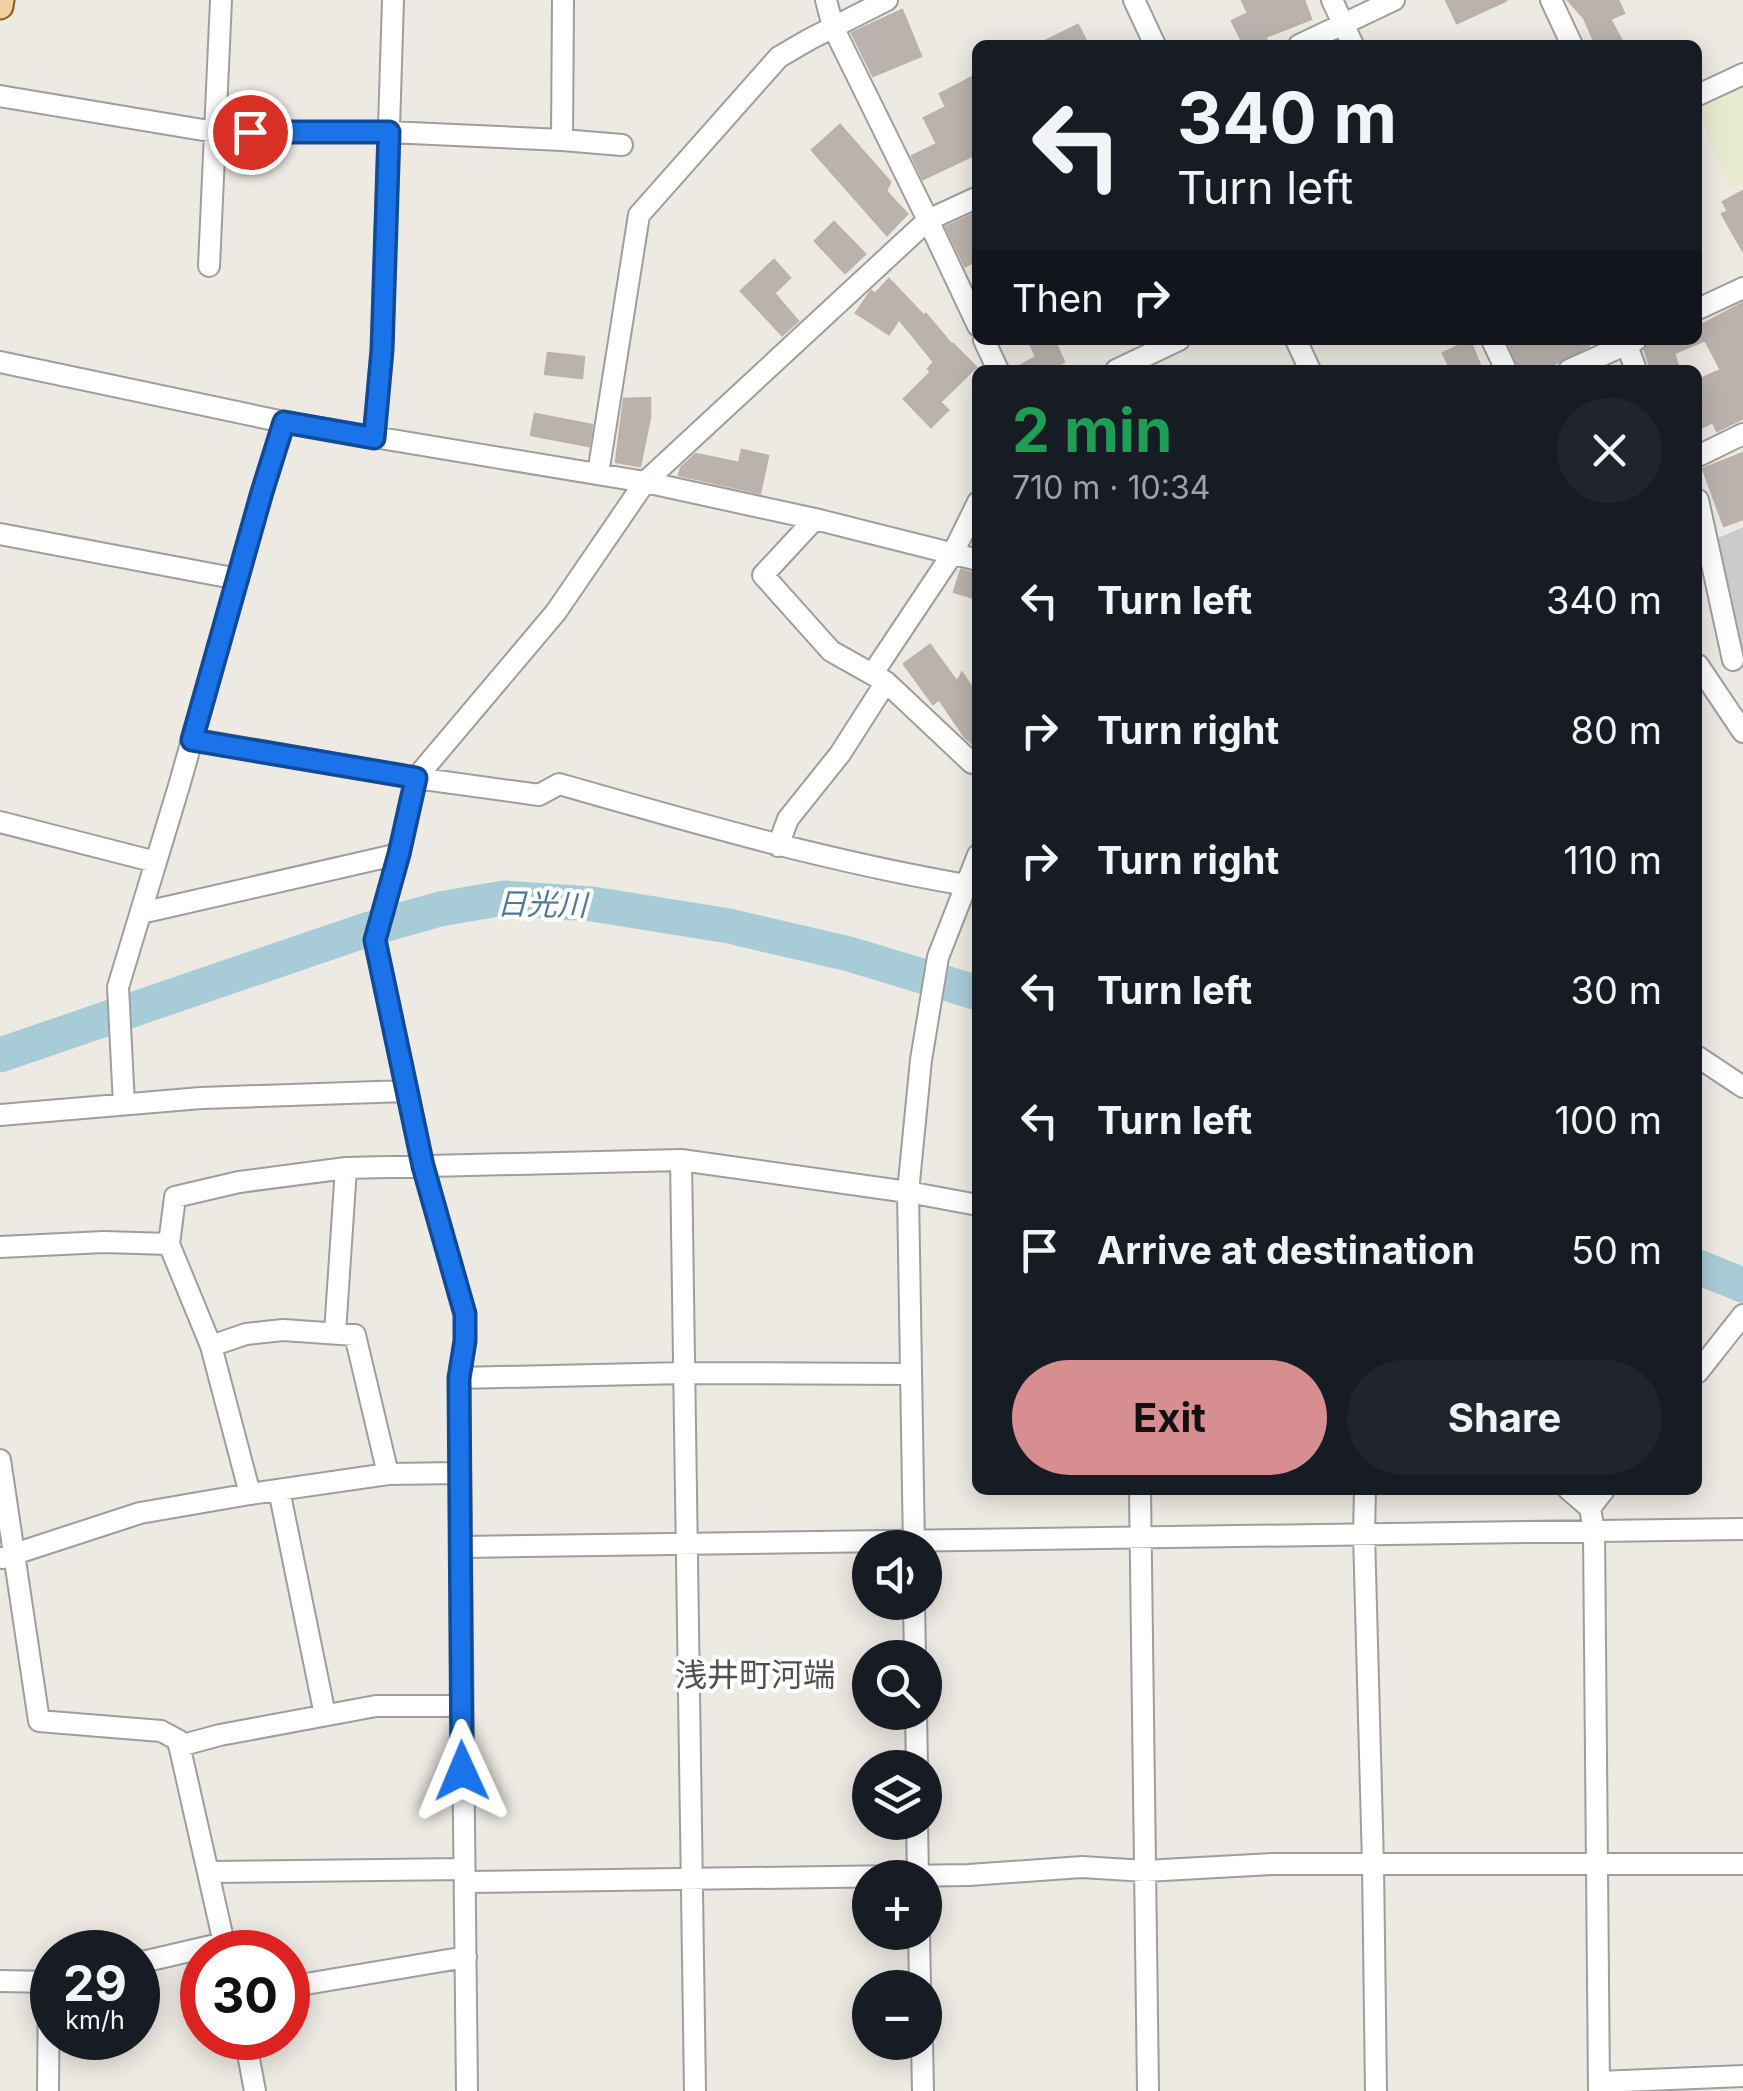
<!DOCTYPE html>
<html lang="en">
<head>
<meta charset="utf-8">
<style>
  :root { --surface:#171b24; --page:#20242c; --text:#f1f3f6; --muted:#9ea1a6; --accent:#d68e90 }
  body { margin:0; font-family:Inter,"Noto Sans JP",sans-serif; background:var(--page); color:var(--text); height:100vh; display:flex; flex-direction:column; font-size:38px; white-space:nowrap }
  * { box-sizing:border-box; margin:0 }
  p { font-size:32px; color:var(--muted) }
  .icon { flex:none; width:55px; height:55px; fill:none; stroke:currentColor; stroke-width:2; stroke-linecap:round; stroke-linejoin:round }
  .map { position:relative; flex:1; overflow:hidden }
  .panel { position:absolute; left:972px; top:365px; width:730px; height:1130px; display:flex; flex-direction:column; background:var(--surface); border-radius:15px; box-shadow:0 5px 25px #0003 }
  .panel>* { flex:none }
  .hud { position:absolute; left:972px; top:40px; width:730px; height:305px; border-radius:15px; box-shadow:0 5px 25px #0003; background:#171b24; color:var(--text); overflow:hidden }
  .buttons { position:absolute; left:852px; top:1530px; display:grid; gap:20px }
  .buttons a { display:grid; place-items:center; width:90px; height:90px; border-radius:50%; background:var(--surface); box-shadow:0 5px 25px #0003; font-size:50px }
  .speed { position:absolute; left:30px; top:1930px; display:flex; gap:20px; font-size:50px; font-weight:700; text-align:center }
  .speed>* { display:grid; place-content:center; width:130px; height:130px; border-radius:50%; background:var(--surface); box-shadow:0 5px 25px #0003; line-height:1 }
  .speed small { font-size:25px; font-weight:400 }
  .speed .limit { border:15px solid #d22; background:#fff; color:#111 }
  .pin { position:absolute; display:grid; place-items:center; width:85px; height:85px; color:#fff; margin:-42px; border:5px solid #fff; border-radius:50%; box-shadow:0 2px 10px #0007 }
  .me { position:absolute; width:110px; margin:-55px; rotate:359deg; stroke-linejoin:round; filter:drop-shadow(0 0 8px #0008) }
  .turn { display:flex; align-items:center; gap:35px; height:210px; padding:0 40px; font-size:45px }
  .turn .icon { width:130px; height:130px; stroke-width:2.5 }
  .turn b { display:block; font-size:70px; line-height:85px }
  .then { display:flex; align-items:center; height:95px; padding:0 40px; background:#0003; gap:20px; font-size:38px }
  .round { display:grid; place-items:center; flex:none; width:105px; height:105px; border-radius:52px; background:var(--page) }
  .head { display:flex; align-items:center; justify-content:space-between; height:170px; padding:0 40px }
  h1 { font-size:60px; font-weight:700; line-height:75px; color:#1e9e55 }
  .primary-button { display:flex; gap:20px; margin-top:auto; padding:20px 40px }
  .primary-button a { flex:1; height:115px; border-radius:60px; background:var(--accent); color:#111; font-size:40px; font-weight:700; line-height:115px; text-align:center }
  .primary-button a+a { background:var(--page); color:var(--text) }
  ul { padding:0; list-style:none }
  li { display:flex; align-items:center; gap:30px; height:130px; padding:0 40px }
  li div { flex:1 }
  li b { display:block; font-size:38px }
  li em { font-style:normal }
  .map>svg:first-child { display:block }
</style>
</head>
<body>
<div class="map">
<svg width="1743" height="2091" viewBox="0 0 1743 2091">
  <rect width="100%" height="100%" fill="#edeae3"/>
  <!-- religious -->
  <path fill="#cbcbcb" d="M 1743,527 L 1743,656 L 1733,660 L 1707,543 Z"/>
  <!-- farmland -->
  <path fill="#e8ead0" d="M 1743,74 L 1743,183 L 1730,188 L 1698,113 L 1698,95 Z"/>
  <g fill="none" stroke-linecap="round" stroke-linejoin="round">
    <!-- river -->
    <path stroke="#a8ccd7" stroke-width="35" d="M 0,1055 L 366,930 L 440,909 L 504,898 L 592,904 L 729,926 L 849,954 L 978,993
      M 1698,1267 L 1743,1285"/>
  </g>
  <!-- building -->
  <path fill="#bab3ad" stroke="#bdb1a7" stroke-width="2.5" d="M 1242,0 L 1304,0 L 1311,19 L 1265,37 L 1269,45 L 1244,45 L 1232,21 L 1248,13 Z
    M 1446,0 L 1507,0 L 1457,23 Z
    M 1568,0 L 1618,0 L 1624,13 L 1610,19 L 1624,45 L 1596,45 L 1584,18 Z
    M 902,10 L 921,56 L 873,76 L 852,33 Z
    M 1078,25 L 1088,45 L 1037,45 Z
    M 978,74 L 978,153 L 923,179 L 912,156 L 937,144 L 924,118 L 946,107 L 940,94 Z
    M 840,125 L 890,182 L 886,191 L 907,214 L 887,235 L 812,150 Z
    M 1743,191 L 1743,251 L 1722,214 L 1728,211 L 1723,202 Z
    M 978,212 L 978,260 L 965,266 L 946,227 Z
    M 834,222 L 865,254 L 845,273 L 815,241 Z
    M 774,260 L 790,278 L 774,293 L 798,321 L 782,335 L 741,291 Z
    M 889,279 L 924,316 L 926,314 L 952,345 L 953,344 L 976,367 L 940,402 L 948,410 L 931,427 L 904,399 L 931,372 L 928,369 L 934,362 L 899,319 L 889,334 L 856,313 L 869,294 L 871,291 L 875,294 Z
    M 1743,303 L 1743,418 L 1717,431 L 1713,422 L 1698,429 L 1698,380 L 1721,370 L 1705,340 L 1674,353 L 1679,370 L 1651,370 L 1645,350 L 1649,344 L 1662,340 L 1698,340 L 1698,327 Z
    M 1029,340 L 1054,340 L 1064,362 L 1048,370 L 1012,370 L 1036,357 Z
    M 1507,340 L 1586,340 L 1589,346 L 1542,370 L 1520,370 Z
    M 1470,341 L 1482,370 L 1451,370 L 1443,353 Z
    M 548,353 L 584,357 L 582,378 L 545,374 Z
    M 650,398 L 650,417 L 640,466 L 616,462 L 624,399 Z
    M 535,414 L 592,425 L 589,446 L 531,435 Z
    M 742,450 L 768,456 L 760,493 L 679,475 L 681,468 L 696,454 L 739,463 Z
    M 1743,453 L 1743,519 L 1724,526 L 1703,469 Z
    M 961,570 L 978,575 L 978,599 L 954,592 Z
    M 930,645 L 957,682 L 962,673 L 978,697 L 978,748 L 965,737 L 939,699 L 933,704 L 904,664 Z"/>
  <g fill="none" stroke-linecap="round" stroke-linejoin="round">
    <defs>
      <path id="minor" d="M 826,0 L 833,27 L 928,220 L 978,326
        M 1134,0 L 1155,45
        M 1332,0 L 1353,45
        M 1551,0 L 1572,45
        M 1299,45 L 1394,0
        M 1698,95 L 1743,74
        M 0,96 L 215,132 L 389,132 L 562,140 L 622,145
        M 562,140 L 563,0
        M 209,266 L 221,0
        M 1698,309 L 1743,288
        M 984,340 L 998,370
        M 1296,340 L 1310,370
        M 1492,340 L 1506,370
        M 1625,340 L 1636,370
        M 0,362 L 284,422 L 645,482 L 815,519 L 978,560
        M 1116,370 L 1179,340
        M 1569,370 L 1636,340
        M 374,438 L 382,350 L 393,0
        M 1698,456 L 1743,434
        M 598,474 L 639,215 L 779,57 L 810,39 L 887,0
        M 1698,500 L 1733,660
        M 815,519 L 763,575 L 831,651 L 886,682 L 972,763 L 978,762
        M 0,534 L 238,579
        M 1698,665 L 1743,732
        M 873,673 L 953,553 L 978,502
        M 192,739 L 416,778 L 539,795 L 559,784 C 695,823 826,861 966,885
        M 0,822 L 156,862
        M 778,846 L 788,819 L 840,754 L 886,682
        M 141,913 L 399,854
        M 1698,1057 L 1743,1087
        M 124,1104 L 118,987 L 179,786 L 262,492 L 284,422
        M 0,1115 L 201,1098 L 406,1091
        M 681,1160 L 695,2091
        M 0,1247 L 104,1242 L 169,1244
        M 335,1333 L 346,1168
        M 211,1346 L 246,1334 L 283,1330 L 355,1335 L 388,1474
        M 1698,1372 L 1743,1315
        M 459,1378 L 684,1373 L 909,1374
        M 0,1460 L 39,1721 L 161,1731 L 178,1740 L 226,1952
        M 279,1490 L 325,1715
        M 1140,1490 L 1148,2091
        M 1365,1490 L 1364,1534 L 1373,1864 L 1376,2091
        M 1569,1490 L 1590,1508 L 1604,1490
        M 250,1494 L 211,1346 L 169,1244 L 175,1197 L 239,1182 L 346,1168 L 681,1160 L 908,1192 L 978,1205
        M 1590,1508 L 1594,1531 L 1599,2091
        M 462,1547 L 1743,1529
        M 914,1548 L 908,1192 L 921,1060 L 938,957 L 978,855
        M 2,1558 L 140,1513 L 250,1494 L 388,1474 L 459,1473
        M 914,1602 L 915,1658
        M 916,1712 L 917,1768
        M 179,1746 L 220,1735 L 376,1706 L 461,1706
        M 917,1822 L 918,1878
        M 209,1872 L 463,1869
        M 466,1882 L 969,1875 L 1082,1867 L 1145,1871 L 1273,1864 L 1743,1864
        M 919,1932 L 920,1988
        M 138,1963 L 224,1943
        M 0,1981 L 52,1982
        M 288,1987 L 466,1957
        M 245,2038 L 255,2091
        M 922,2042 L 923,2091
        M 1599,2082 L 1743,2076
        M 48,2091 L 49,1983
        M 467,2091 L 459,1378 L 465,1341 L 465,1314 L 423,1166 L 375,940 L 399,854 L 416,778 L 556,612 L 645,482 L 928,220 L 978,197"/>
      <path id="major" d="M 0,6 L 1,0"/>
    </defs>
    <!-- minor casing -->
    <use href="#minor" stroke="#9e9e9e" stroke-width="24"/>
    <!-- major casing -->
    <use href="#major" stroke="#875f0e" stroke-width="29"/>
    <!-- minor -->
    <use href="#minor" stroke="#fff" stroke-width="20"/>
    <!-- major -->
    <use href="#major" stroke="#f2d0a3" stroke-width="25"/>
  </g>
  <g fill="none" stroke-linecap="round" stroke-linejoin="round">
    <defs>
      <path id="route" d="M 250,132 L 389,132 L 382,350 L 374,438 L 284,422 L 262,492 L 192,740 L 416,778 L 399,854 L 375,940 L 423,1166 L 465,1314 L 465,1341 L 459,1378 L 462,1771"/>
    </defs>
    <!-- route casing -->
    <use href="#route" stroke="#114b97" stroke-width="25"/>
    <!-- route -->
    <use href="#route" stroke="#1a73e8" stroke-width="18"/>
  </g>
  <g text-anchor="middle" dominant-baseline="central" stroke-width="8" stroke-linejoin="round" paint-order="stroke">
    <!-- water labels -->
    <g font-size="30" font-style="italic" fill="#50769c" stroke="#fff">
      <text transform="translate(542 904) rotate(1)">日光川</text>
    </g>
    <!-- quarter labels -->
    <g font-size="32" fill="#505050" stroke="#fff">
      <text x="755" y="1674">浅井町河端</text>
    </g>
  </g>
</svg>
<div class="buttons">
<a><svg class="icon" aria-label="sound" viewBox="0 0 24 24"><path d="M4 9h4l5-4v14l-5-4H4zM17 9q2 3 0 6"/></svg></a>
<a><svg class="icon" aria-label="search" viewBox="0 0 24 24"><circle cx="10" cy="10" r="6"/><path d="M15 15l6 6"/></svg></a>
<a><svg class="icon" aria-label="layers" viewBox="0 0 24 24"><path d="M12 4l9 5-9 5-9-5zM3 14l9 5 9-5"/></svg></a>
<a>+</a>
<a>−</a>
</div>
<div class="speed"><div>29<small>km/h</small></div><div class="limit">30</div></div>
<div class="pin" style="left:250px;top:132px;background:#d93025"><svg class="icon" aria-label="arrive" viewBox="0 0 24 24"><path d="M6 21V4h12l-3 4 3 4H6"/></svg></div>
<svg class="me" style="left:462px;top:1771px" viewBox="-20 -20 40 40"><path d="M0-17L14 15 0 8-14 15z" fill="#1a73e8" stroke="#fff" stroke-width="4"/></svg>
<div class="hud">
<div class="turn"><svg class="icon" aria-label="left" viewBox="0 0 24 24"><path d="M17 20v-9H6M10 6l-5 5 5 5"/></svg><div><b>340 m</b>Turn left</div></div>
<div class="then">Then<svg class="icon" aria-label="right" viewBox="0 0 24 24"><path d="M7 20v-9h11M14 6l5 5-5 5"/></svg></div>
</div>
<section class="panel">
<div class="head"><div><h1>2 min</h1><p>710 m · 10:34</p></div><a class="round"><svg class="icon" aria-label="close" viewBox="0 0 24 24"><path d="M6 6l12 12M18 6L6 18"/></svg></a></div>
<ul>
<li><svg class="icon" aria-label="left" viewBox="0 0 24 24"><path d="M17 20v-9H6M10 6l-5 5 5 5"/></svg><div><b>Turn left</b></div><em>340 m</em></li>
<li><svg class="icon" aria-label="right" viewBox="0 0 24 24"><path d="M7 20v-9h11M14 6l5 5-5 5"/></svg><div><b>Turn right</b></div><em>80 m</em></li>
<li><svg class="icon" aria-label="right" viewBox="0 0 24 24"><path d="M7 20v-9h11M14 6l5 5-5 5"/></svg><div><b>Turn right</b></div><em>110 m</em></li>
<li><svg class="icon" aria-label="left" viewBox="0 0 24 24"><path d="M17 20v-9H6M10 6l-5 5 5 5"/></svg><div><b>Turn left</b></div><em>30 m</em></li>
<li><svg class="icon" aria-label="left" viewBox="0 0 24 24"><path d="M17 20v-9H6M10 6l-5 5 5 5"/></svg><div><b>Turn left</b></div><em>100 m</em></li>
<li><svg class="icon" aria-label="arrive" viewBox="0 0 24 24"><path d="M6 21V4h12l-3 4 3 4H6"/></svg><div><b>Arrive at destination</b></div><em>50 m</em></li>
</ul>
<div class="primary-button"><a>Exit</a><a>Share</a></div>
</section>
</div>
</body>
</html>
